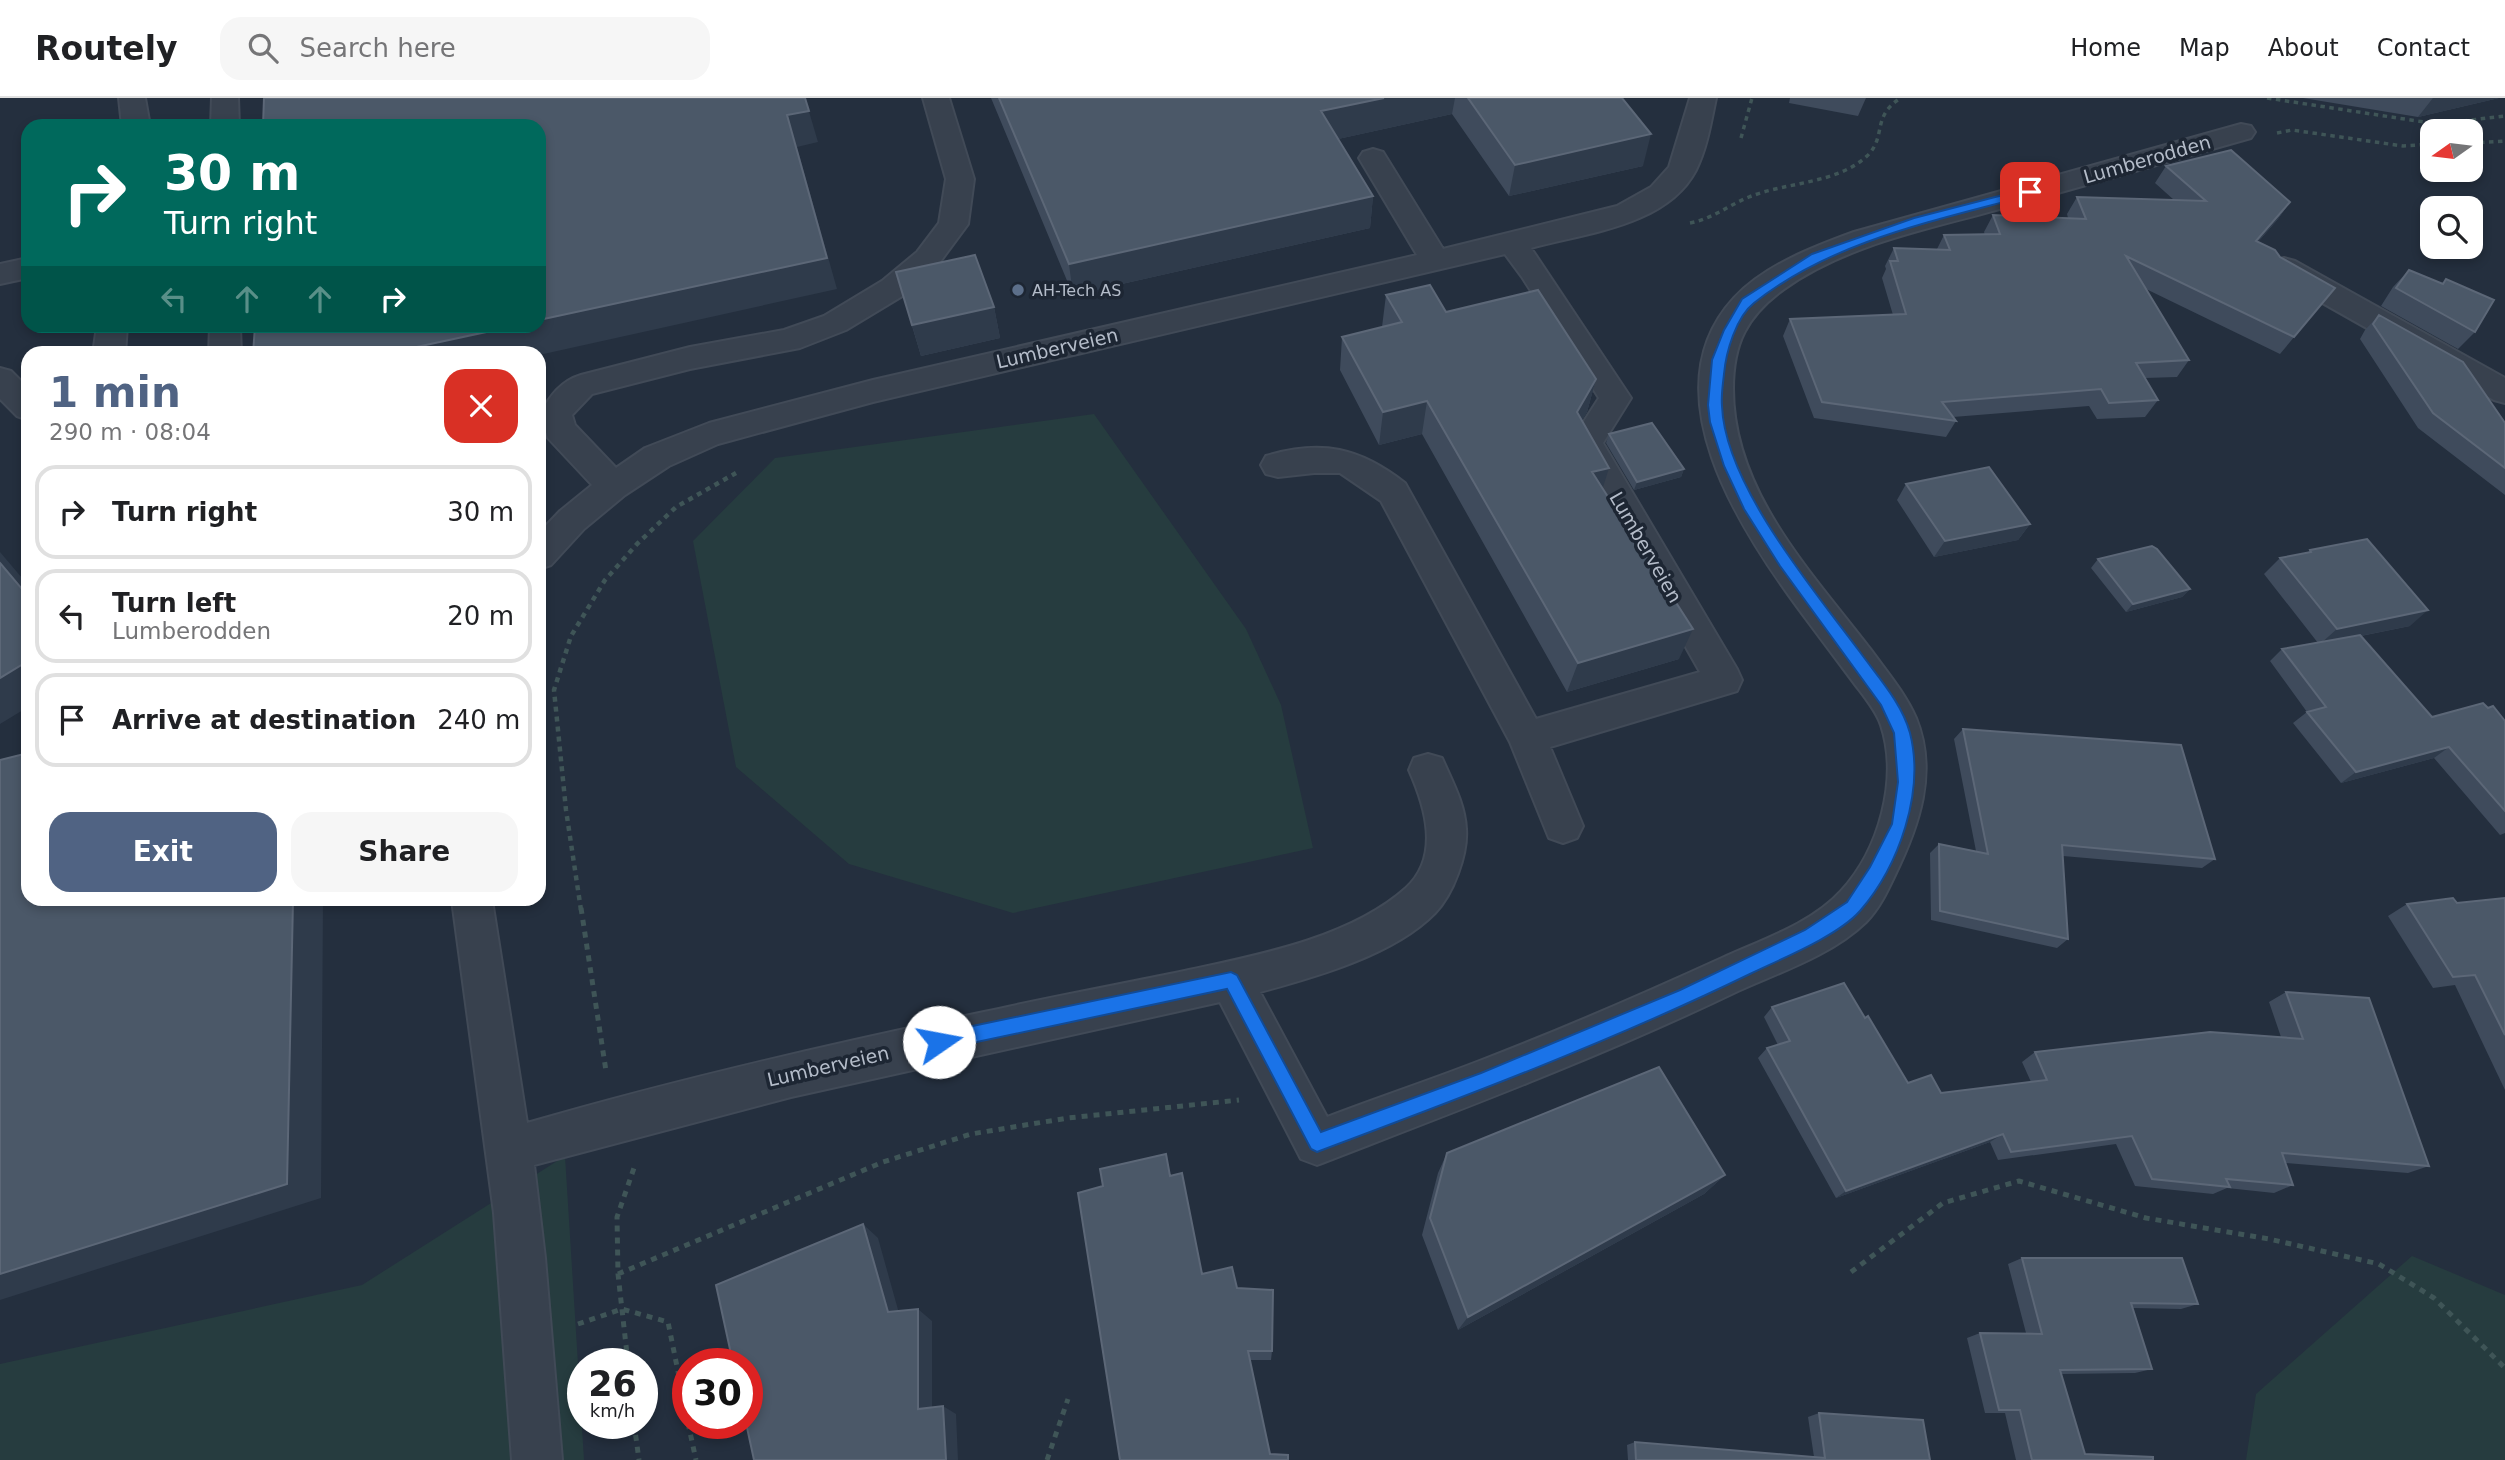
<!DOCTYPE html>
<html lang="en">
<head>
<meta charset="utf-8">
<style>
  :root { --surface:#fff; --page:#f6f6f6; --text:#202124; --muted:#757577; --line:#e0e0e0; --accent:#506383 }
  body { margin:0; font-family:"DejaVu Sans",sans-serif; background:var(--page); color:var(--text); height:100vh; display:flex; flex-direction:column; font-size:26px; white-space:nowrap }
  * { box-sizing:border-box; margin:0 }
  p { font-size:23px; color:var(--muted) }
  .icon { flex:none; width:38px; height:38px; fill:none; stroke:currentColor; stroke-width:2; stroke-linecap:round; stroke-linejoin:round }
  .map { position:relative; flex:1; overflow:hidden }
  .sheet { position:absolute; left:21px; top:248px; width:525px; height:560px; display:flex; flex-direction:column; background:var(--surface); border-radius:21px; box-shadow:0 4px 10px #0003 }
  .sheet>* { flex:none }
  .guide { position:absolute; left:21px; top:21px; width:525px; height:214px; border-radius:21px; box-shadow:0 4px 10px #0003; background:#00695c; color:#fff; overflow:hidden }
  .needle { width:46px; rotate:256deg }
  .tools { position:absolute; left:2420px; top:21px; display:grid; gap:14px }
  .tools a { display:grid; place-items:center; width:63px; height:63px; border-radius:14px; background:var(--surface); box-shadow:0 4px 10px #0003; font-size:35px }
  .speed { position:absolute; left:567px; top:1250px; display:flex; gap:14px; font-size:35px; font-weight:700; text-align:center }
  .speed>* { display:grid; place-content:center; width:91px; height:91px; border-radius:50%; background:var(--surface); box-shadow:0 4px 10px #0003; line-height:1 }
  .speed small { font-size:18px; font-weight:400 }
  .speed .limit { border:10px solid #d22; background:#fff; color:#111 }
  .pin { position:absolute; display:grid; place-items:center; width:60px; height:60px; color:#fff; margin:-30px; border-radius:14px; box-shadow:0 4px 10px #0006 }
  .me { position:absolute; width:77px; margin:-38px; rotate:78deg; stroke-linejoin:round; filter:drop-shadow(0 0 5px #0008) }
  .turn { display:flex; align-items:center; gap:24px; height:147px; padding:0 28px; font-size:32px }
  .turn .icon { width:91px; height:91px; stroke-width:2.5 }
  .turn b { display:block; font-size:49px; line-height:60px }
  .lanes { display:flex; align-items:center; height:66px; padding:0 28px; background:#0003; justify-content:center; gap:35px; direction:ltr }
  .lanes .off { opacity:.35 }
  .round { display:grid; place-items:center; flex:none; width:74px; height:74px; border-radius:21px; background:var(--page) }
  .head { display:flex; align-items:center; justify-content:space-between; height:119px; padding:0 28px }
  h1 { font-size:42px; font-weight:700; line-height:52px; color:var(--accent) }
  .cta { display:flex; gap:14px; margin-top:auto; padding:14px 28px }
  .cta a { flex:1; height:80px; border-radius:21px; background:var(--accent); color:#fff; font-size:28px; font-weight:700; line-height:80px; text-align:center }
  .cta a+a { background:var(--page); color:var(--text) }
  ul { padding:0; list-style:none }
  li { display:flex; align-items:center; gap:21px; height:94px; margin:0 14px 10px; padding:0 14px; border:4px solid var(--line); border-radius:21px }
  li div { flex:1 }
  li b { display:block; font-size:26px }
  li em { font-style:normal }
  header { display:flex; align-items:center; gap:42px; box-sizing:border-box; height:98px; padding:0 35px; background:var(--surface); border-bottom:2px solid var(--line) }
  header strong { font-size:33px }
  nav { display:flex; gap:38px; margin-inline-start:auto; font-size:24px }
  .search { width:490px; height:63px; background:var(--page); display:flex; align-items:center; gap:18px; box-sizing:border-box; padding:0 24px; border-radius:21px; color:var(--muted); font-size:26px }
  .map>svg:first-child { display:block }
</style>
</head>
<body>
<header>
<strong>Routely</strong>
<div class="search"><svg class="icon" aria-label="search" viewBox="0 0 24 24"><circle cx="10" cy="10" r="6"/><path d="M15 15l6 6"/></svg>Search here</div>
<nav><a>Home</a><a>Map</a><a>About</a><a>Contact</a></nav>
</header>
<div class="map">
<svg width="2505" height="1362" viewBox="0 0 2505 1362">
  <rect width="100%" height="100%" fill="#242f3e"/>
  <!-- green -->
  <path fill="#263c3f" d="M 1094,316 L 1246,531 L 1281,607 L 1313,750 L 1013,815 L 849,766 L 736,669 L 693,443 L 775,360 Z
    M 565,1058 L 584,1362 L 0,1362 L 0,1266 L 362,1187 Z
    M 2412,1158 L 2505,1197 L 2505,1362 L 2246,1362 L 2256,1296 Z"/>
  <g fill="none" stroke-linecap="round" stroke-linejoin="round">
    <defs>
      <path id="minor" d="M 119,0 L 145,0 L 150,28 L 122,28 Z
        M 212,0 L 238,0 L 239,28 L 211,28 Z
        M 923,0 L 949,0 L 974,81 L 968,126 L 937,168 L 904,197 L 846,232 L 800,250 L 690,271 L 592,296 L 572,317 L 575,327 L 616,370 L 645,350 L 709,325 L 873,282 L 1417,157 L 1359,60 L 1363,54 L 1373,51 L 1383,54 L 1443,151 L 1617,108 L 1651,89 L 1669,69 L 1690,0 L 1716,0 C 1711,24 1707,50 1696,72 C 1667,128 1585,135 1531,150 L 1631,300 L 1603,345 L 1737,571 L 1742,582 L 1737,593 L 1550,649 L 1583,728 L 1577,740 L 1563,745 L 1549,740 L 1510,644 L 1381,403 L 1340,375 L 1314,375 L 1278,379 L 1266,376 L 1261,367 L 1266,358 C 1322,341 1360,350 1405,385 L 1536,621 L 1700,574 L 1570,345 L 1599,300 L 1522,179 L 1505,156 L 873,304 L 718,346 L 669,368 L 625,397 L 584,431 L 551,467 L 539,471 L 539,435 L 560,413 L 592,387 L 548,340 L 540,316 C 550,298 561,283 581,277 L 690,249 L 784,232 L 824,218 L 882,183 L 917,154 L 939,125 L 946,81 Z
        M 2241,26 L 2251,28 L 2255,34 L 2251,40 C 2166,64 2081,89 1996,112 C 1924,132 1846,147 1784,191 C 1747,218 1733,245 1733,291 C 1733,394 1812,475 1871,552 C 1887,574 1905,595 1916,620 C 1938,674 1919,728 1895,777 C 1887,794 1879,811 1866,824 C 1832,857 1780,874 1738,893 C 1601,959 1459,1012 1317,1067 L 1301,1061 L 1220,904 L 791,999 L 534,1067 L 545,1160 L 562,1362 L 512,1362 L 494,1115 L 452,802 L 492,802 L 527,1025 C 678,981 831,946 984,914 C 1047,900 1111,888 1175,875 C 1249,859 1348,842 1406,790 C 1441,758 1425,708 1409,672 L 1414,660 L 1428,656 L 1442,660 C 1452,683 1465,706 1466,731 C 1468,756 1453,797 1435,815 C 1394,857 1315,879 1260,894 L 1327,1019 C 1379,999 1431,982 1482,962 C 1563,931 1643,896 1722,860 C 1761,842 1811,826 1841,793 C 1879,752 1899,681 1881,627 C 1875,610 1861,595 1851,581 C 1833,557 1815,533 1798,510 C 1739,430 1649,292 1734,200 C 1765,167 1813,149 1854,134 Z
        M 28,160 L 28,180 L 0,186 L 0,166 Z
        M 2284,160 L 2295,163 L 2505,280 L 2505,305 L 2494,302 L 2273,177 L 2269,170 L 2273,163 Z
        M 97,228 L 127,228 L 125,256 L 93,256 Z
        M 210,228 L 240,228 L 241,256 L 209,256 Z
        M 0,270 L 11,273 L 28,290 L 28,322 L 17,318 L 0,301 Z"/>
    </defs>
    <!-- minor casing -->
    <use href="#minor" stroke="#414a57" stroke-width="4"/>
    <!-- path-far2 -->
    <path stroke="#3f5557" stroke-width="3.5" stroke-dasharray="4.5 4.5" stroke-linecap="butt" d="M 2267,0 L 2437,26 L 2505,18
      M 2277,35 L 2292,32 L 2403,48 L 2432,46
      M 1741,40 L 1752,0
      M 2471,45 L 2505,43
      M 1690,125 C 1712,121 1729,107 1749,99 C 1786,84 1837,86 1867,58 C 1887,39 1871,18 1901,0"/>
    <!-- path-far1 -->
    <path stroke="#3f5557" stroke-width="4.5" stroke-dasharray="5 5" stroke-linecap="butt" d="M 581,812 L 566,712 L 554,592 L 571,538 L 605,482 L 637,446 L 676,409 L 736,375"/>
    <!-- path -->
    <path stroke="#3f5557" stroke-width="5" stroke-dasharray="6 6" stroke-linecap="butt" d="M 581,810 L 606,973
      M 1851,1174 L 1943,1105 L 2019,1083 L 2146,1120 L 2269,1141 L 2379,1166 L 2434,1200 L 2505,1270
      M 618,1176 L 883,1064 L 971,1036 L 1068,1020 L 1239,1002
      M 578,1226 L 622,1211 L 668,1224 L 688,1323
      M 628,1265 L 618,1176 L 617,1119 L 634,1070
      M 634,1325 L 639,1362
      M 688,1325 L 696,1362
      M 1047,1362 L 1068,1301"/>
    <!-- minor -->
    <use href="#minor" fill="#38414e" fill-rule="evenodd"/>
  </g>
  <!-- wall -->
  <path fill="#3f4b5c" d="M 991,0 L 1622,0 L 1643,68 L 1509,98 L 1452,16 L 1338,41 L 1373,98 L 1370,130 L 1073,197 Z
    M 1790,0 L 1866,0 L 1858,18 L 1789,5 Z
    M 2303,0 L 2499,0 L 2418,19 Z
    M 2166,68 L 2290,104 L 2278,121 L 2258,144 L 2280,159 L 2335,190 L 2280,256 L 2146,191 L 2189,262 L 2177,279 L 2145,280 L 2158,302 L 2145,319 L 2097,321 L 2089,308 L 1953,319 L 1956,323 L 1946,339 L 1814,320 L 1783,238 L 1790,221 L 1893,217 L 1882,180 L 1886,171 L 1885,168 L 1894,150 L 1937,151 L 1944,137 L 1985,137 L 1984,134 L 1993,117 L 2068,120 L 2067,116 L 2077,99 L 2174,102 L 2155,85 Z
    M 2409,172 L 2442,186 L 2446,181 L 2475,234 L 2458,251 L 2381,208 L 2393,189 Z
    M 896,174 L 994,209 L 1000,240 L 921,258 Z
    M 1386,197 L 1446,214 L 1596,281 L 1587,314 L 1582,322 L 1603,391 L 1679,561 L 1567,594 L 1422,336 L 1379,347 L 1340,272 L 1342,239 L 1382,229 Z
    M 2379,217 L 2505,325 L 2505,397 L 2418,330 L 2360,241 L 2365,232 Z
    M 1609,336 L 1684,371 L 1681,379 L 1634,392 L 1606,345 Z
    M 1906,386 L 2030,426 L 2018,442 L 1934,459 L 1897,402 Z
    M 2310,452 L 2410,528 L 2361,538 L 2432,619 L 2488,610 L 2505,623 L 2505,735 L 2500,737 L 2434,660 L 2341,685 L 2293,625 L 2307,614 L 2270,563 L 2282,551 L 2318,545 L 2264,476 L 2280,460 L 2307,455 Z
    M 2098,461 L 2190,491 L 2182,499 L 2126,514 L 2091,470 Z
    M 1963,631 L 2215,761 L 2202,770 L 2063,758 L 2068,841 L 2057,850 L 1931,822 L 1930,755 L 1939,746 L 1976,753 L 1954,641 Z
    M 2505,800 L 2505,992 L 2455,887 L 2433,890 L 2388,818 L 2407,806 L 2457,805 Z
    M 2286,894 L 2429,1068 L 2408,1075 L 2285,1065 L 2293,1087 L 2274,1095 L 2227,1090 L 2213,1096 L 2135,1088 L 2116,1046 L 1998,1062 L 1990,1044 L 1836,1100 L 1758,960 L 1767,950 L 1778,947 L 1764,919 L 1772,909 L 1865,920 L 1908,985 L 1941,995 L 2031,984 L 2022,964 L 2035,954 L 2281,939 L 2269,904 Z
    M 1447,1055 L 1725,1077 L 1704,1096 L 1458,1232 L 1422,1137 L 1438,1075 Z
    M 1170,1078 L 1202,1176 L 1237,1190 L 1272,1253 L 1271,1262 L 1250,1262 L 1120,1362 L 1103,1088 Z
    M 2022,1160 L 2198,1206 L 2181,1211 L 2133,1210 L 2152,1271 L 2135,1275 L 2061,1276 L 2085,1356 L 2153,1362 L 2016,1362 L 2005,1315 L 1985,1315 L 1967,1240 L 1980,1235 L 2026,1235 L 2008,1166 Z
    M 1819,1315 L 1930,1362 L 1628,1362 L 1627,1347 L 1635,1344 L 1814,1359 L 1808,1319 Z"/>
  <!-- shaded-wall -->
  <path fill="#2f3b4b" d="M 805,0 L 818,44 L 797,49 L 837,191 L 539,257 L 539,256 L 384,256 L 514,228 L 539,228 L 539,222 L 787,17 Z
    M 1384,0 L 1455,0 L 1452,16 L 1320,45 L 1321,13 Z
    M 2433,0 L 2499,0 L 2418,19 Z
    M 1651,36 L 1643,68 L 1509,98 L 1515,67 Z
    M 1373,98 L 1370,130 L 1073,197 L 1069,166 Z
    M 2290,104 L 2278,121 L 2243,161 L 2256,143 Z
    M 994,209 L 1000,240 L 921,258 L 912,227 Z
    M 1596,281 L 1587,314 L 1568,346 L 1577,314 Z
    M 1427,303 L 1422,336 L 1379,347 L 1383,314 Z
    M 1609,370 L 1599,402 L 1592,374 Z
    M 1684,371 L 1681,379 L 1634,392 L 1637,384 Z
    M 2030,426 L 2018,442 L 1934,459 L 1945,443 Z
    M 0,454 L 28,487 L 28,498 L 0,465 Z
    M 2190,491 L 2182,499 L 2126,514 L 2133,506 Z
    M 2428,512 L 2410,528 L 2320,546 L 2337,531 Z
    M 1693,531 L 1679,561 L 1567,594 L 1578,565 Z
    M 28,563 L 28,609 L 0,626 L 0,580 Z
    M 2449,649 L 2434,660 L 2341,685 L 2356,674 Z
    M 293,802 L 323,802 L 321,1100 L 0,1202 L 0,1176 Z
    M 2003,1036 L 1990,1044 L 1836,1100 L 1846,1093 Z
    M 1725,1077 L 1704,1096 L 1458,1232 L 1468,1219 Z
    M 863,1126 L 878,1140 L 902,1226 L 888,1214 Z
    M 918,1211 L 932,1223 L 932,1319 L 918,1311 Z
    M 943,1308 L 956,1316 L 958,1362 L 946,1362 Z"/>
  <!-- building -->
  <path fill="#4b5868" stroke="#5c6777" stroke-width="2" d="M 264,0 L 805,0 L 809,13 L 787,17 L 827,160 L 539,222 L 539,28 L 263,28 Z
    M 999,0 L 1384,0 L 1321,13 L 1373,98 L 1069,166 Z
    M 1468,0 L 1622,0 L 1651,36 L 1515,67 Z
    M 2231,52 L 2290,104 L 2256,143 L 2275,152 L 2280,159 L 2335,190 L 2294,239 L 2126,158 L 2189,262 L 2136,265 L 2158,302 L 2109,305 L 2101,291 L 1942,304 L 1956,323 L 1822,304 L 1790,221 L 1906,216 L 1890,163 L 1898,163 L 1894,150 L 1950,152 L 1944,137 L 2000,136 L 1993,117 L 2086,121 L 2077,99 L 2206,103 L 2166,68 Z
    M 975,157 L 994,209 L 912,227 L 896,174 Z
    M 2409,172 L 2443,186 L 2446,181 L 2494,202 L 2475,234 L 2396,190 Z
    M 1430,187 L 1446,214 L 1538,192 L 1596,281 L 1577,314 L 1609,370 L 1592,374 L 1693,531 L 1578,565 L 1427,303 L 1383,314 L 1342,239 L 1402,224 L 1386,197 Z
    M 2379,217 L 2463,264 L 2505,325 L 2505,370 L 2433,315 L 2373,226 Z
    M 255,228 L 514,228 L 384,256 L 253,256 Z
    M 1652,325 L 1684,371 L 1637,384 L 1609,336 Z
    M 1989,369 L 2030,426 L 1945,443 L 1906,386 Z
    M 2367,441 L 2428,512 L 2337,531 L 2280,460 L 2311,454 L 2310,452 Z
    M 2152,448 L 2157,451 L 2190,491 L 2133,506 L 2098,461 Z
    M 0,465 L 28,498 L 28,563 L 0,580 Z
    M 2360,537 L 2432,619 L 2483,605 L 2488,610 L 2493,608 L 2505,623 L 2505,713 L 2449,649 L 2356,674 L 2307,614 L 2326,609 L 2282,551 Z
    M 1963,631 L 2181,647 L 2215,761 L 2062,747 L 2068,841 L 1940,813 L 1939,746 L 1988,756 Z
    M 28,655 L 28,802 L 293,802 L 287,1086 L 0,1176 L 0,662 Z
    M 2453,800 L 2457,805 L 2505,800 L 2505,937 L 2475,877 L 2453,879 L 2407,806 Z
    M 1844,885 L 1865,920 L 1868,918 L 1908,985 L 1931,977 L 1941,995 L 2047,982 L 2035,954 L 2210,934 L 2303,941 L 2286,894 L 2369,900 L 2429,1068 L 2282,1055 L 2293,1087 L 2226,1081 L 2230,1089 L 2152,1081 L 2132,1038 L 2011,1054 L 2003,1036 L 1846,1093 L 1767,950 L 1790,943 L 1772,909 Z
    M 1659,969 L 1725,1077 L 1468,1219 L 1430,1120 L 1447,1055 Z
    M 1166,1056 L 1170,1078 L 1182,1075 L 1202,1176 L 1232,1169 L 1237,1190 L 1273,1192 L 1272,1253 L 1248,1253 L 1270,1356 L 1288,1357 L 1288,1362 L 1120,1362 L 1078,1095 L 1103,1088 L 1100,1071 Z
    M 863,1126 L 888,1214 L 918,1211 L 918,1311 L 943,1308 L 946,1362 L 754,1362 L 746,1325 L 747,1325 L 747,1265 L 733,1265 L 716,1187 Z
    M 2022,1160 L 2182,1160 L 2198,1206 L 2131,1205 L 2152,1271 L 2060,1272 L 2085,1356 L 2153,1359 L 2153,1362 L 2032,1362 L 2020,1312 L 1999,1312 L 1980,1235 L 2042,1236 Z
    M 1819,1315 L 1923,1322 L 1930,1362 L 1636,1362 L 1635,1344 L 1825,1360 Z"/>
  <!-- route -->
  <path fill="#1a73e8" stroke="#114b97" stroke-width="2" d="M 2030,90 L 2036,94 L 2034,96 C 1939,122 1833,142 1754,205 C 1736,219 1726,254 1724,276 C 1723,286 1721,297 1722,308 C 1725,387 1814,492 1860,554 C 1878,579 1902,605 1910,635 C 1925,694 1899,768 1860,813 C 1838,838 1781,861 1750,876 C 1610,944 1464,999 1317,1054 L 1311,1051 L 1227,891 L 939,952 L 933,950 L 930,944 L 933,938 L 939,935 L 1231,874 L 1237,877 L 1321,1034 L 1481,975 L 1680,892 L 1805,832 L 1847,804 L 1870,769 L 1892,726 L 1898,684 L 1894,635 L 1881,607 L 1780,468 L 1744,411 L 1724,368 L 1710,324 L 1708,307 L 1712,262 L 1724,232 L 1742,201 L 1812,156 L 1914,120 Z"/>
  <!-- markers -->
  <circle fill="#5c6f8a" stroke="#1d2633" stroke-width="2.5" cx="1018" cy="192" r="7"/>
  <g text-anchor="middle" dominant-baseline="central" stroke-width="7" stroke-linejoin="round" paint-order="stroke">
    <!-- far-poi labels -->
    <g font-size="16" fill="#b4bcc9" stroke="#1d2633" text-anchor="start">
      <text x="1032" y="192">AH-Tech AS</text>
    </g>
    <!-- street labels -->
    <g font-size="19" fill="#b4bcc9" stroke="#1d2633">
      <text transform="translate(2147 61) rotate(-16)">Lumberodden</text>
      <text transform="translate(1057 250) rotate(-13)">Lumberveien</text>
      <text transform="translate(1646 449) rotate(60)">Lumberveien</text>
      <text transform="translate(828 968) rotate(-13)">Lumberveien</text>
    </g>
  </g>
</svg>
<div class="tools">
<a><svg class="needle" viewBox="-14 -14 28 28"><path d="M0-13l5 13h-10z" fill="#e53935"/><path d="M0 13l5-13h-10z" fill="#757577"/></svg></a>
<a><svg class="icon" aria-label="search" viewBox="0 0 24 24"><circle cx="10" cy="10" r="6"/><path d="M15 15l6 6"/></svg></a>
</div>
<div class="speed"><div>26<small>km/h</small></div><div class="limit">30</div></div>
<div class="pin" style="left:2030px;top:94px;background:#d93025"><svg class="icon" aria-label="arrive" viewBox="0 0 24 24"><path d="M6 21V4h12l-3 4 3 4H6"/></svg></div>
<svg class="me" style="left:939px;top:944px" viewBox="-20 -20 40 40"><circle r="19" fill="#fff"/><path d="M0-13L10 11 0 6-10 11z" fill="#1a73e8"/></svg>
<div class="guide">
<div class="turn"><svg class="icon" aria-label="right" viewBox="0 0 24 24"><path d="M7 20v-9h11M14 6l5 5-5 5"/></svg><div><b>30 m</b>Turn right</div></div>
<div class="lanes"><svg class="icon off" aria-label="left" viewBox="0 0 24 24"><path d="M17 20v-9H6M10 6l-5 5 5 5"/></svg><svg class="icon off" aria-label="ahead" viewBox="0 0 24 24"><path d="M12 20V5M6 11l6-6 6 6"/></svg><svg class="icon off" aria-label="ahead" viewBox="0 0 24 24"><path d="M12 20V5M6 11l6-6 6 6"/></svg><svg class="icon" aria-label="right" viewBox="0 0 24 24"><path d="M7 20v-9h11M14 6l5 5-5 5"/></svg></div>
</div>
<section class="sheet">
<div class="head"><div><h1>1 min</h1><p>290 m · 08:04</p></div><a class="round" style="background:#d93025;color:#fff"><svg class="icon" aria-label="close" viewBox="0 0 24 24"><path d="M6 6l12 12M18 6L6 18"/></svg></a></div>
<ul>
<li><svg class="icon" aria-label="right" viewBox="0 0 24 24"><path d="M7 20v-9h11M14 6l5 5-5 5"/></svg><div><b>Turn right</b></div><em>30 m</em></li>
<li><svg class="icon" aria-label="left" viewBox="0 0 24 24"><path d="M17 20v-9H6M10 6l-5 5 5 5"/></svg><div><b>Turn left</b><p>Lumberodden</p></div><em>20 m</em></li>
<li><svg class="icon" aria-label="arrive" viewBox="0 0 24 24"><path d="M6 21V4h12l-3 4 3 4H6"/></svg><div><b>Arrive at destination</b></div><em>240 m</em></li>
</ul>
<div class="cta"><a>Exit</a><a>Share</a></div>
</section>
</div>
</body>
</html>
